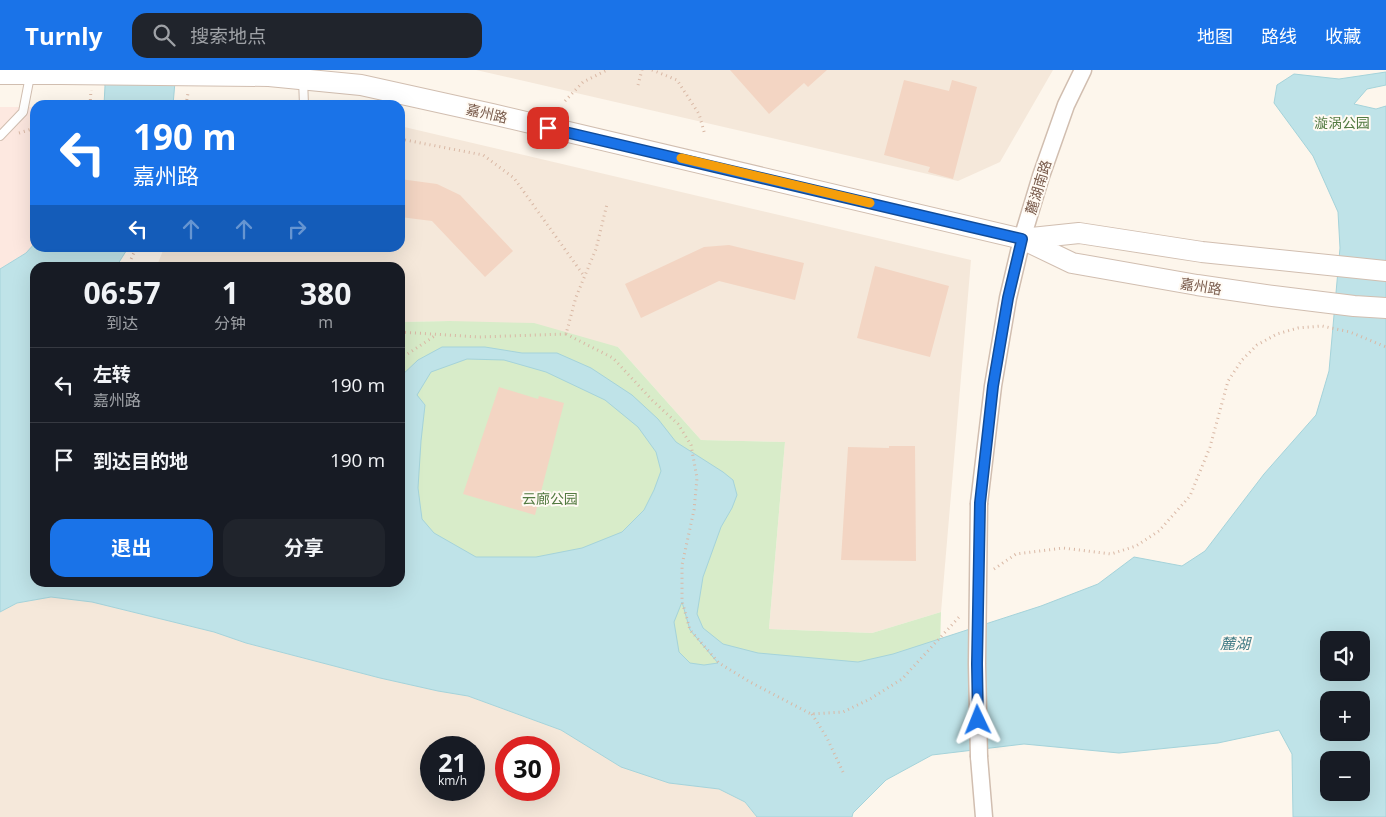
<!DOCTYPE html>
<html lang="zh">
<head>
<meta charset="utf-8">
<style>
  :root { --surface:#171b24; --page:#20242c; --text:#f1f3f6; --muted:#9ea1a6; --line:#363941; --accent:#1a73e8 }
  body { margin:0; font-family:"Open Sans","Noto Sans SC",sans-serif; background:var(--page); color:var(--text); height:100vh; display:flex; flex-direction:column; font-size:19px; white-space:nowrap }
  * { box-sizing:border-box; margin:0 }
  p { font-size:16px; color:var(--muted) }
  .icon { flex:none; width:28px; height:28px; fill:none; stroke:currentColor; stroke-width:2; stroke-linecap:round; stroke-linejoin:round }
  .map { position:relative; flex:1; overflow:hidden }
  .drawer { position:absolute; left:30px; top:192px; width:375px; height:325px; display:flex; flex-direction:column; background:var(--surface); border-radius:15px; box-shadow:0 5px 20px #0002 }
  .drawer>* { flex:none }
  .hud { position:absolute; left:30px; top:30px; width:375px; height:152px; border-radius:15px; box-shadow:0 5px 20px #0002; background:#1a73e8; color:#fff; overflow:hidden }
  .buttons { position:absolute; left:1320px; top:561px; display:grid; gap:10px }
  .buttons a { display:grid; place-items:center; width:50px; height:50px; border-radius:10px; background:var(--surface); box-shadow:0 5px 20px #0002; font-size:25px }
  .speed { position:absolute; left:420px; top:666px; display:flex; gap:10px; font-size:25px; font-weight:700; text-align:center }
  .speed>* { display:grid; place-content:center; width:65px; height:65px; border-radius:50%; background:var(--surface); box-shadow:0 5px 20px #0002; line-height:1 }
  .speed small { font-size:12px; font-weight:400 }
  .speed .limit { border:8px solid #d22; background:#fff; color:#111 }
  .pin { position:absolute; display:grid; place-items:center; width:42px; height:42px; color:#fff; margin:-21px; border-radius:10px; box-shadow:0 2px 8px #0006 }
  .me { position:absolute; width:55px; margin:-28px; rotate:358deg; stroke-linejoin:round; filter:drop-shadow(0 0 4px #0008) }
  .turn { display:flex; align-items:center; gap:18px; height:105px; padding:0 20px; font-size:22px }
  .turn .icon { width:65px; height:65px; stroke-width:2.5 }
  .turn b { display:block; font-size:35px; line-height:42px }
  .lanes { display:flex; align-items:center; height:48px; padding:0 20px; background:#0003; justify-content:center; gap:25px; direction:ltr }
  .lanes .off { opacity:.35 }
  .eta { display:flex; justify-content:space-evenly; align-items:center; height:85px; text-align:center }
  .eta b { font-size:30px; font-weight:700; line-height:35px }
  .button { display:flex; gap:10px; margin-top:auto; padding:10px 20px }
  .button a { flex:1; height:58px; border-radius:15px; background:var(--accent); color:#fff; font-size:20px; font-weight:700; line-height:58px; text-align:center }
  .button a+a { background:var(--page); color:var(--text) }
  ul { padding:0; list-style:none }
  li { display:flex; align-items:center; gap:15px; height:75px; padding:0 20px; border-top:1px solid var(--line) }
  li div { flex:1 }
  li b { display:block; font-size:19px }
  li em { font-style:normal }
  header { display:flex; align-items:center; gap:30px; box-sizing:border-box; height:70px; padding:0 25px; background:var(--accent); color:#fff }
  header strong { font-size:24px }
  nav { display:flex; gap:28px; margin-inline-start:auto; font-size:18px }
  .search { width:350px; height:45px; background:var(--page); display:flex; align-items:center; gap:12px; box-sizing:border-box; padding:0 18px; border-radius:15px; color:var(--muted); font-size:19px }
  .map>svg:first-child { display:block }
</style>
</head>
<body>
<header>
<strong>Turnly</strong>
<div class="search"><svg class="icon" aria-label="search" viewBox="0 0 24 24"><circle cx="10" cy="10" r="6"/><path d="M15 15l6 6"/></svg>搜索地点</div>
<nav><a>地图</a><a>路线</a><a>收藏</a></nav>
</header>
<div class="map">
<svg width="1386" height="747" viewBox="0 0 1386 747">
  <rect width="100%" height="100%" fill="#fdf6ec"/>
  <!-- residential -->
  <path fill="#f5e8da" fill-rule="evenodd" d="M 476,0 L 1053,0 L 1000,92 L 958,111 Z
    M 400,56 L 971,190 L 941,542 L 872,563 L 769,559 L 785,372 L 701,370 L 618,277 L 450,251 L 400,252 L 400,198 L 156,198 L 164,178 L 400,178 Z
    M 51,527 L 92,532 L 214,562 L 246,573 L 380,608 L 438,621 L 468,626 L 561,660 L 621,697 L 669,713 L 719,719 L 745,732 L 757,747 L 0,747 L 0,542 L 17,533 ZM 431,678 L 474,678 L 474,720 L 431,720 ZM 506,678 L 549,678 L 549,720 L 506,720 Z"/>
  <!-- commercial -->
  <path fill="#fde8e0" d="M 0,37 L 35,37 L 35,173 L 26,183 L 0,199 Z"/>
  <!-- green -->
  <path fill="#d8ecc9" d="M 450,251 L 534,253 L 618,277 L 701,370 L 785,372 L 769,559 L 872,563 L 941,542 L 938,649 L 860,685 L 400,512 L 400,252 Z"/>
  <!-- water -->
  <path fill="#bfe3e8" stroke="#a5d3da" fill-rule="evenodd" d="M 101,0 L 176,0 L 173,35 L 104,35 L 105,16 Z
    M 1386,2 L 1386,15 L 1367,19 L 1354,34 L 1376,39 L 1386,36 L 1386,747 L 1293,747 L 1292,684 L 1279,660 L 1218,673 L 1119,683 L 1024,674 L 932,685 L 886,710 L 853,743 L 852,747 L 757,747 L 745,732 L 719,719 L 669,713 L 621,697 L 561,660 L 468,626 L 438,621 L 380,608 L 246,573 L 214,562 L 92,532 L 51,527 L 17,533 L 0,542 L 0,199 L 26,183 L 35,173 L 35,178 L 128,178 L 116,197 L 35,198 L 35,512 L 400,512 L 400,307 L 418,290 L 442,277 L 485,277 L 522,283 L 557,283 L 591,298 L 632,325 L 658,349 L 676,372 L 723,402 L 733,410 L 737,425 L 732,438 L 721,457 L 703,507 L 697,544 L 703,558 L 723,574 L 758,583 L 858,592 L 893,584 L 1041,536 L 1098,514 L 1134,487 L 1182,496 L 1205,481 L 1264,404 L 1316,345 L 1329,301 L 1340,178 L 1338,142 L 1313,86 L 1274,33 L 1277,15 L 1294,4 L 1339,9 ZM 467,289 L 504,290 L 546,302 L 605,330 L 638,357 L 656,382 L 661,401 L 654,420 L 644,440 L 622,462 L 582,478 L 536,487 L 476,487 L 434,463 L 422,449 L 418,418 L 421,371 L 425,335 L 417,325 L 431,302 ZM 682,532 L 690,560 L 718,593 L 704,595 L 690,593 L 679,582 L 674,552 ZM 1329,570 L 1361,570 L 1361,602 L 1329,602 ZM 1329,630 L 1361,630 L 1361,662 L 1329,662 ZM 1329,690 L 1361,690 L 1361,722 L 1329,722 Z"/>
  <!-- building -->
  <path fill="#f3d5c3" d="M 730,0 L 827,0 L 808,17 L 804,13 L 769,44 Z
    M 904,10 L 949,21 L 952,10 L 977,17 L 953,109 L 928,102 L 930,97 L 884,85 Z
    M 400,109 L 437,114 L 460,125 L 513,181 L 485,207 L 432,151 L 400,147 Z
    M 729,175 L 804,193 L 795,230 L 719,211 L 641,248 L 625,214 L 704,177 Z
    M 875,196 L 949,216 L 930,287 L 857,268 Z
    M 499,317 L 538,329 L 539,326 L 564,333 L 535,445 L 463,424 Z
    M 889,376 L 915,376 L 916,491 L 841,490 L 848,377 L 889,378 Z"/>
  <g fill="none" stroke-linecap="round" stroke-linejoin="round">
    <defs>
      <path id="service" d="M 303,9 L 304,35
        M 0,66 L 23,42 L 30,6"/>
      <path id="minor" d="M 979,433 L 993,316 L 1008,228 L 1022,169 L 1041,106 L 1066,35 L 1083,0
        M 979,687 L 984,747"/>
      <path id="tertiary" d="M 0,4 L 61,4
        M 269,6 L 361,15 L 492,44 L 1022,169
        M 1386,201 L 1202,182 L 1079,163 L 1022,169 L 1072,193 L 1197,215 L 1273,226 L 1354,236 L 1386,238"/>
    </defs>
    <!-- service casing -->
    <use href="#service" stroke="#d1beb0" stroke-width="10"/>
    <!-- minor casing -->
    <use href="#minor" stroke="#d1beb0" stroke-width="19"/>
    <!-- tertiary casing -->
    <use href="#tertiary" stroke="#d1beb0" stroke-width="22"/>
    <!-- path -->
    <path stroke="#d9b8a5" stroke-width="3" stroke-dasharray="1 4" stroke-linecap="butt" d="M 652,0 L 677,10 L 699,44 L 705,65
      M 638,15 L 642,0
      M 565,31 L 583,12 L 607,0
      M 90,35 L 91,20
      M 186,35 L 188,23
      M 19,63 L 35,58
      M 400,69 L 483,85 L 514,108 L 584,206
      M 127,198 L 136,178
      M 400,262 L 479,267 L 566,264 L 576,227 L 596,179 L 607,134
      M 566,264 L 613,288 L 652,330 L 678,354 L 691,375 L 697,408 L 694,440 L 682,495 L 682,531 L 690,560 L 719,593 L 750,612 L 811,644 L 843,642 L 870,629 L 902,609 L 961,545
      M 400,290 L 403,287 L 436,265
      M 994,499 L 1016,484 L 1063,478 L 1111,484 L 1136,476 L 1159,461 L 1190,426 L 1210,377 L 1228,311 L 1242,290 L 1257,275 L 1277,264 L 1298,258 L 1322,256 L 1350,262 L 1386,277
      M 812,644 L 827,668 L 843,702"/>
    <!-- service -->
    <use href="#service" stroke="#fff" stroke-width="8"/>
    <!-- minor -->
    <use href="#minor" stroke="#fff" stroke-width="16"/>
    <!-- tertiary -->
    <use href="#tertiary" stroke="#fff" stroke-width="20"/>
    <defs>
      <path id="minor-bridge" d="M 979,687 L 977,594 L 979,433"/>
      <path id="tertiary-bridge" d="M 61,4 L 269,6"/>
    </defs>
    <!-- minor-bridge casing -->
    <use href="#minor-bridge" stroke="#d1beb0" stroke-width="19" stroke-linecap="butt"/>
    <!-- tertiary-bridge casing -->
    <use href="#tertiary-bridge" stroke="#d1beb0" stroke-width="22" stroke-linecap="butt"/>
    <!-- minor-bridge -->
    <use href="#minor-bridge" stroke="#fff" stroke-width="16"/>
    <!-- tertiary-bridge -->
    <use href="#tertiary-bridge" stroke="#fff" stroke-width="20"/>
  </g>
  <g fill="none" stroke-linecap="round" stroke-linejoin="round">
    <defs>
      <path id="route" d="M 548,58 L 1022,169 L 1008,228 L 993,316 L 980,433 L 977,594 L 978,650"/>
    </defs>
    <!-- route casing -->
    <use href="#route" stroke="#114b97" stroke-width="12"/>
    <!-- route -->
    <use href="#route" stroke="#1a73e8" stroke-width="9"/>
    <!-- slow -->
    <path stroke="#f59e0b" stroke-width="9" d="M 681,88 L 870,133"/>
  </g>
  <g text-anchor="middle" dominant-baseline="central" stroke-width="4" stroke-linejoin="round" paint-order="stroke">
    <!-- street labels -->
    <g font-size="14" fill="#7a5c4d" stroke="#fffaf3">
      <text transform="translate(487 43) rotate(13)">嘉州路</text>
      <text transform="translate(1038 117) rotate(-73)">麓湖南路</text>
      <text transform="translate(1201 216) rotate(9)">嘉州路</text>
    </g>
    <!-- park labels -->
    <g font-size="14" fill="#537a41" stroke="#fffaf3">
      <text x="1342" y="52">漩涡公园</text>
      <text x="550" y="428">云廊公园</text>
    </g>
    <!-- water labels -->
    <g font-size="15" font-style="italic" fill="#437c86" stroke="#fffaf3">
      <text x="1235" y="573">麓湖</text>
    </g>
  </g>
</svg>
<div class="buttons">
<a><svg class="icon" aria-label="sound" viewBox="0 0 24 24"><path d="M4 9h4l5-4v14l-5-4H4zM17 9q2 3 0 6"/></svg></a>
<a>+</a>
<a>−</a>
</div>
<div class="speed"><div>21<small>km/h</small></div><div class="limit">30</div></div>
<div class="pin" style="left:548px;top:58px;background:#d93025"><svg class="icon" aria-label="arrive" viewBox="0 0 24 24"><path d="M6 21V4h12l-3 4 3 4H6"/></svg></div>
<svg class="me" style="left:978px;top:650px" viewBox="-20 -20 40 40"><path d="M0-17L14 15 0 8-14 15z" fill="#1a73e8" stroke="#fff" stroke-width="4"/></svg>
<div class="hud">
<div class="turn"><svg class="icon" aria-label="left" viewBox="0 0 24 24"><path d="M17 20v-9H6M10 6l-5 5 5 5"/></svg><div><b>190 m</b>嘉州路</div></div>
<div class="lanes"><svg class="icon" aria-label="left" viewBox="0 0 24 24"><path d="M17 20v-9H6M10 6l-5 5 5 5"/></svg><svg class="icon off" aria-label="ahead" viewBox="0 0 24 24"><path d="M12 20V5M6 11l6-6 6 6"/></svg><svg class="icon off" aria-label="ahead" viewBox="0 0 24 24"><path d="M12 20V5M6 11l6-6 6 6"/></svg><svg class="icon off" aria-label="right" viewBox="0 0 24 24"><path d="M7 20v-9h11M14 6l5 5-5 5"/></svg></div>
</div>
<section class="drawer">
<div class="eta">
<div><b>06:57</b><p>到达</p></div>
<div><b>1</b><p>分钟</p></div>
<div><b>380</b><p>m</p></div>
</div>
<ul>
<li><svg class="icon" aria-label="left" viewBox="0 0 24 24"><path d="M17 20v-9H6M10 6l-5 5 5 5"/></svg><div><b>左转</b><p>嘉州路</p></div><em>190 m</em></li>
<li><svg class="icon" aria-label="arrive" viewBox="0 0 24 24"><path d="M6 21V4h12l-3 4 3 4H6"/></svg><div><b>到达目的地</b></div><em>190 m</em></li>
</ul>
<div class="button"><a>退出</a><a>分享</a></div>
</section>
</div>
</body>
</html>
